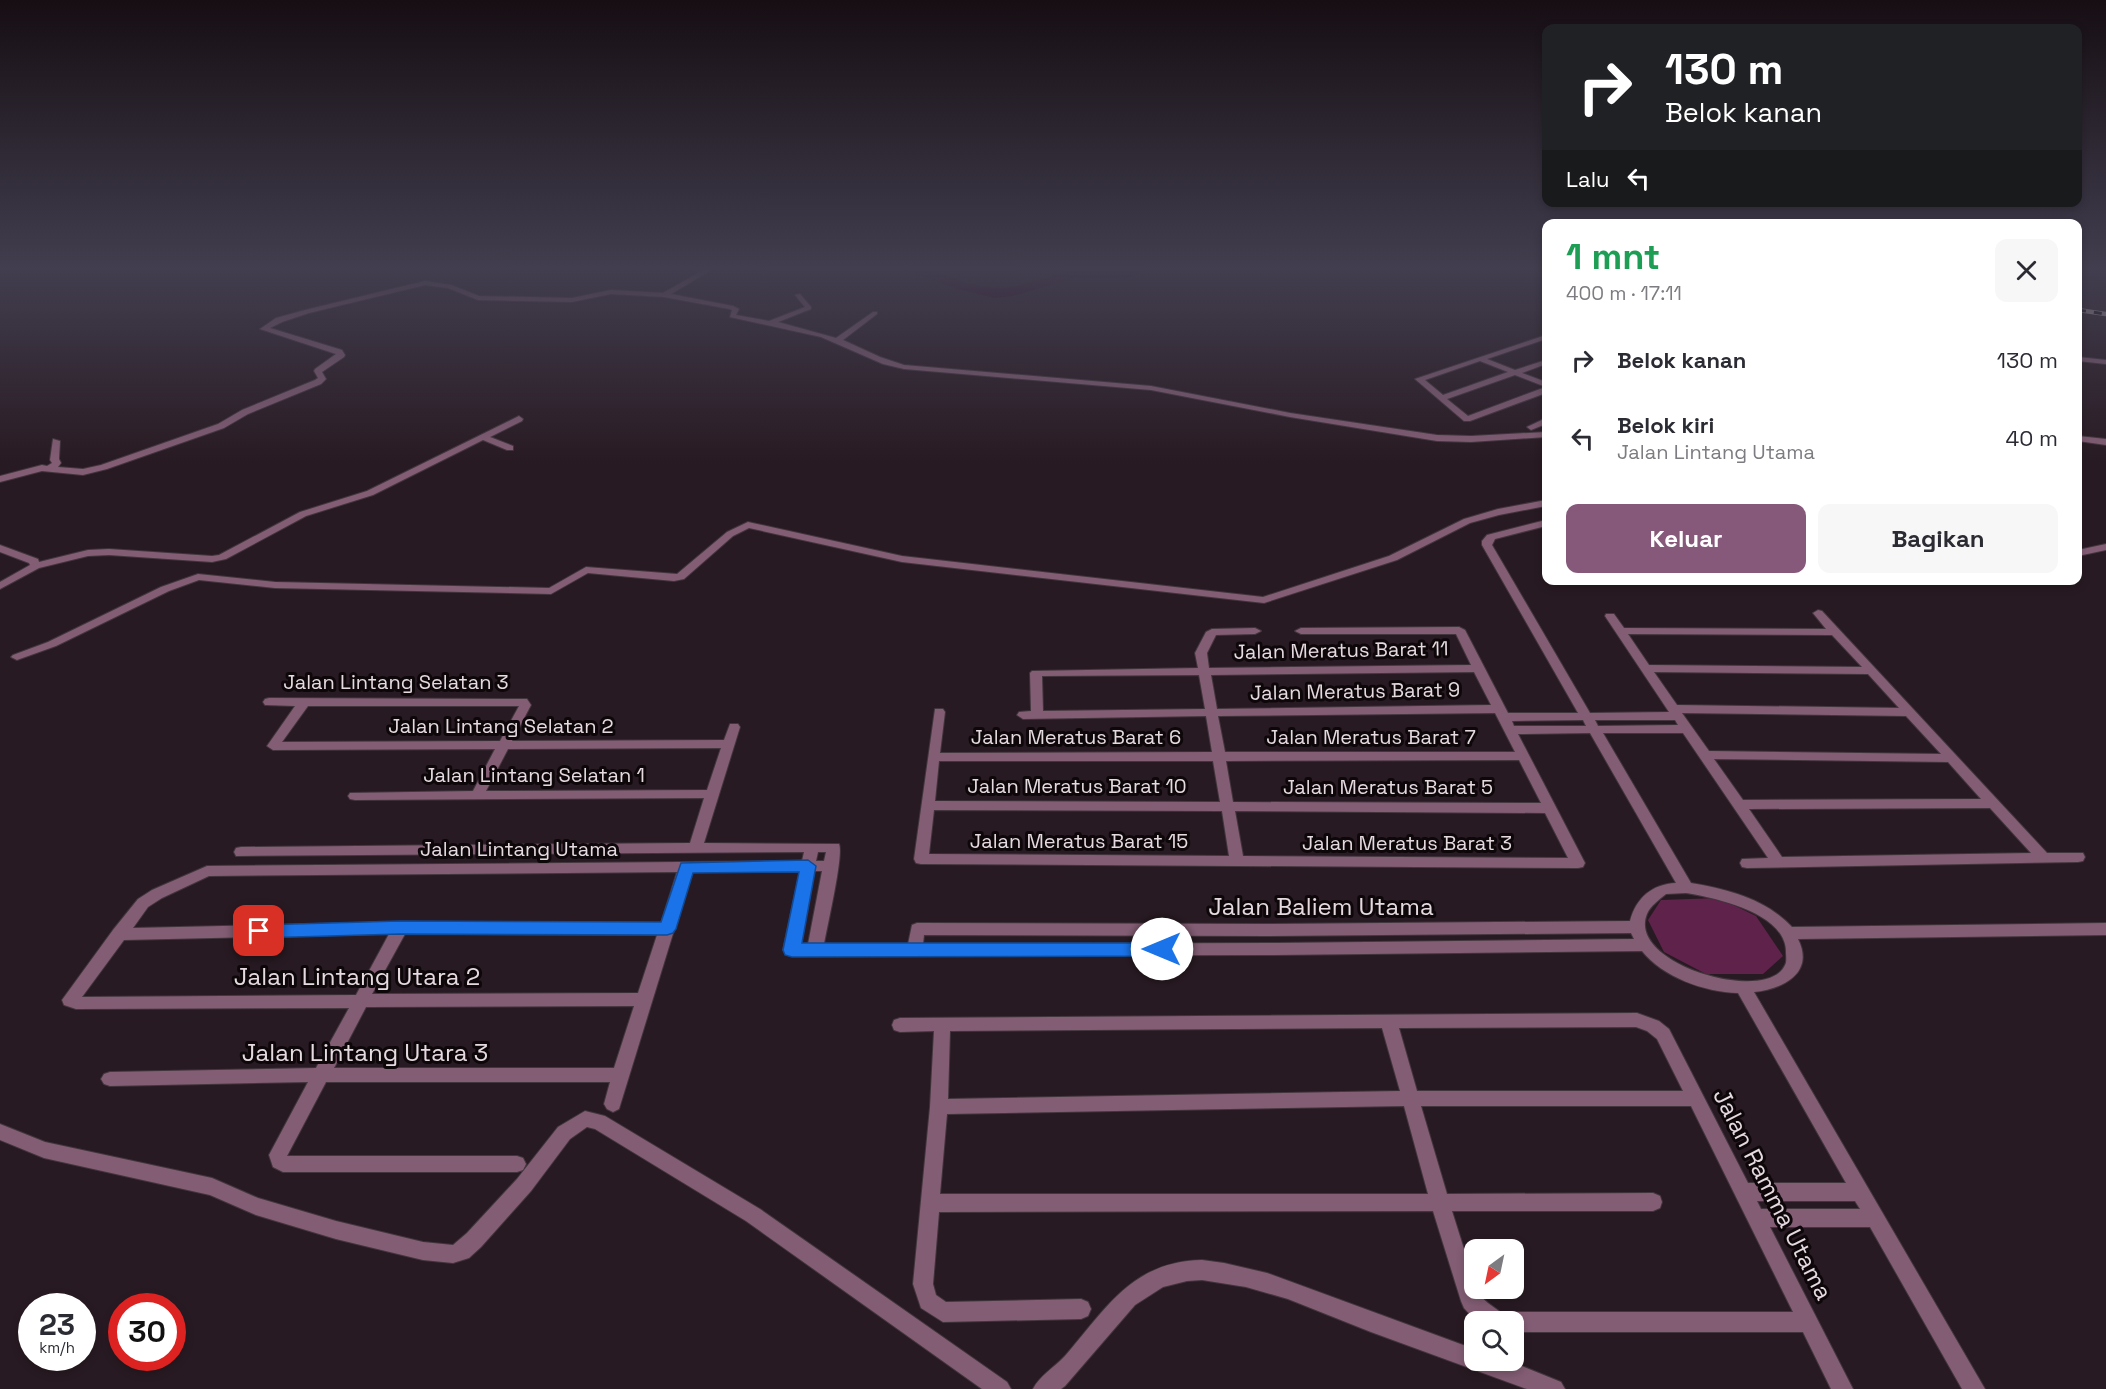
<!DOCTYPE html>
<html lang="id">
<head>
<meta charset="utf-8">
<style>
  :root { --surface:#fff; --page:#f7f7f7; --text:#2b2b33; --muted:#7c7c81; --accent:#86587a }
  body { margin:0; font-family:"Space Grotesk",sans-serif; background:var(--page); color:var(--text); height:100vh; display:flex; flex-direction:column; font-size:22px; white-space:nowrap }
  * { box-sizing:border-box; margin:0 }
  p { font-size:20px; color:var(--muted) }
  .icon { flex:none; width:33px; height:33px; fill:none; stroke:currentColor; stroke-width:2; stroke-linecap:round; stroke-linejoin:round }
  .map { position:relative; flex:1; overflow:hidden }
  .sheet { position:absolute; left:1542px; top:219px; width:540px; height:366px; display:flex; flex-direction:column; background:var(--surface); border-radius:12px; box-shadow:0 3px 9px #0003 }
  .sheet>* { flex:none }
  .banner { position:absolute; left:1542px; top:24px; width:540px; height:183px; border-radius:12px; box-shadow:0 3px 9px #0003; background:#202124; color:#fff; overflow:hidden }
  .needle { width:39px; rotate:213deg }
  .buttons { position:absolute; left:1464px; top:1239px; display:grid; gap:12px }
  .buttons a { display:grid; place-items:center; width:60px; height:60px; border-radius:12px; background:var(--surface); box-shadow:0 3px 9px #0003; font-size:30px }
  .speed { position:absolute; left:18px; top:1293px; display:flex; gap:12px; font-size:30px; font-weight:700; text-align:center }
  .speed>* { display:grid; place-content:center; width:78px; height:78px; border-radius:50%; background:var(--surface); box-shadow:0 3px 9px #0003; line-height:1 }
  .speed small { font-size:15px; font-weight:400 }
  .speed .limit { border:9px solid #d22; background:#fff; color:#111 }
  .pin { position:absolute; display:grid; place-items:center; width:51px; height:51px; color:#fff; margin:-26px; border-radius:12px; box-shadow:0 3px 9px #0006 }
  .me { position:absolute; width:66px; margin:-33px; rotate:270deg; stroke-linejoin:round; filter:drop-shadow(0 0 4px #0008) }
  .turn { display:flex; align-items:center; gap:21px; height:126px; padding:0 24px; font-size:27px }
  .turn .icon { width:78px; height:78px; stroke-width:2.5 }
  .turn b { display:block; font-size:42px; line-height:51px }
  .then { display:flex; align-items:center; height:57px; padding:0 24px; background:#0003; gap:12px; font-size:22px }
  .round { display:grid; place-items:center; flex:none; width:63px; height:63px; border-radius:12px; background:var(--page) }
  .headline { display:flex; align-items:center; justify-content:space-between; height:102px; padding:0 24px }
  h1 { font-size:36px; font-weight:700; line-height:45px; color:#1e9e55 }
  .action { display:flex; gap:12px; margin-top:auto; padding:12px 24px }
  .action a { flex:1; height:69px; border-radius:12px; background:var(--accent); color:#fff; font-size:24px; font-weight:700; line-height:69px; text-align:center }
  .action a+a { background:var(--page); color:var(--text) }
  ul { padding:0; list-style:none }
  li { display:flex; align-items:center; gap:18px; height:78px; padding:0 24px }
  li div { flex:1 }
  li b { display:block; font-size:22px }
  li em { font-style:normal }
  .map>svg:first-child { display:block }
</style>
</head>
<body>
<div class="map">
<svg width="2106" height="1389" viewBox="0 0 2106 1389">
  <rect width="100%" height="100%" fill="#281a22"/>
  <!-- green -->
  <path fill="#5f224a" d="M 1719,898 L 1756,916 L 1783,956 L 1763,974 L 1706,974 L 1664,952 L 1648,920 L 1661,900 Z"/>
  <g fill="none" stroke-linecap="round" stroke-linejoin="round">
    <!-- river -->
    <path fill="#250019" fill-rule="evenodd" d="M 903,268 L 924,268 L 967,283 L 994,288 L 1013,287 L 1075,270 L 1115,271 L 1144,268 L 1136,275 L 1123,279 L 1075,278 L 1013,296 L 994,298 L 957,289 Z"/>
    <defs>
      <path id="street" d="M 707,268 L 715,268 L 671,294 L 733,306 L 739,309 L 736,315 L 769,321 L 805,307 L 795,295 L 800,294 L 811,307 L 811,309 L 778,322 L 836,338 L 873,312 L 877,312 L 877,314 L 843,340 L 880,357 L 904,365 L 1151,386 L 1290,413 L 1437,435 L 1471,436 L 1546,432 L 1546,437 L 1471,442 L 1437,441 L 1290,417 L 1151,390 L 904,369 L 883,364 L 821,337 L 730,317 L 732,310 L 729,309 L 664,297 L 611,294 L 572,302 L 478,300 L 448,288 L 425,285 L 309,313 L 282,322 L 270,328 L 342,350 L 345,355 L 344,357 L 322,372 L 326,379 L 321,384 L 248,414 L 224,428 L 107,469 L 83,475 L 42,471 L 0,482 L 0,476 L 42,465 L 47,466 L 52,463 L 50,460 L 53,439 L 60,441 L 59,459 L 61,463 L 58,467 L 83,469 L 101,465 L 218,424 L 242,410 L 315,380 L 318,378 L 314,371 L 315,369 L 336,354 L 260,329 L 276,318 L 305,310 L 425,281 L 451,285 L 479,296 L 572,298 L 611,290 L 663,293 Z
        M 1546,335 L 1546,339 L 1487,359 L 1515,370 L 1546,360 L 1546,364 L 1522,373 L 1546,382 L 1546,387 L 1515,375 L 1447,399 L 1468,416 L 1543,388 L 1546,388 L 1546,393 L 1470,421 L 1464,421 L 1415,379 ZM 1480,361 L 1508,372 L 1443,395 L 1425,380 Z
        M 2078,357 L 2106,360 L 2106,364 L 2078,361 Z
        M 519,416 L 523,419 L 522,421 L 490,437 L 513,446 L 513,450 L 507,450 L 483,440 L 373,495 L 306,516 L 226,559 L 212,562 L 109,555 L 88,556 L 39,568 L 0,589 L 0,582 L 30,565 L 29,563 L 0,552 L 0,545 L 38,559 L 39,562 L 88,550 L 109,549 L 212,556 L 219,555 L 300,512 L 367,491 Z
        M 1546,418 L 1546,424 L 1531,430 L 1527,427 Z
        M 2078,436 L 2106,439 L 2106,445 L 2078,441 Z
        M 1546,500 L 1546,506 L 1499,515 L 1470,523 L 1397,560 L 1264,603 L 902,562 L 749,528 L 733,536 L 684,579 L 674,581 L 588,573 L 551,594 L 275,588 L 199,580 L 169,591 L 56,646 L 17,660 L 11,657 L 13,655 L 48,642 L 161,587 L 198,574 L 275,582 L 549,588 L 586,567 L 677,574 L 727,532 L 748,522 L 902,556 L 1263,597 L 1389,556 L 1464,519 L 1498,509 Z
        M 1546,520 L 1546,526 L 1495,539 L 1492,545 L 1590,713 L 1669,712 L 1605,616 L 1606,614 L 1614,614 L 1624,628 L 1826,629 L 1813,613 L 1818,610 L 1822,611 L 2047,853 L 2083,853 L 2085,857 L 2083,861 L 2078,862 L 1747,868 L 1742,867 L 1740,863 L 1742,859 L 1768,858 L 1683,733 L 1603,733 L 1691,883 C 1727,889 1766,899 1792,927 L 2106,923 L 2106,935 L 1798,939 C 1815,973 1783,989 1754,992 L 1985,1389 L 1962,1389 L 1870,1227 L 1770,1227 L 1853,1389 L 1831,1389 L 1803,1332 L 1514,1332 L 1514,1322 L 1477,1322 L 1464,1308 L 1461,1301 L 1433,1211 L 939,1212 L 933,1284 L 936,1295 L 946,1302 L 1081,1299 L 1088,1302 L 1091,1309 L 1088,1316 L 1081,1319 L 943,1322 L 921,1308 L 913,1284 L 930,1107 L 934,1031 L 900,1032 L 894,1030 L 892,1025 L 894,1020 L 900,1018 L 1637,1013 L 1659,1021 L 1669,1029 L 1748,1183 L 1846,1183 L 1738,993 C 1704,992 1663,977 1642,951 L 1275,955 L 791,956 L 786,954 L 783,950 L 800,871 L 692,872 L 619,1109 L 613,1112 L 607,1109 L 604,1104 L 610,1082 L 326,1082 L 287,1156 L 517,1156 L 523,1158 L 526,1164 L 523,1170 L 517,1172 L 283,1172 L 273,1167 L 269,1155 L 308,1082 L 110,1086 L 104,1084 L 101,1079 L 104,1074 L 110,1072 L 316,1068 L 349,1008 L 76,1009 L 64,1005 L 62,1000 L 113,930 L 138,899 L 152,890 L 207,866 L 802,861 L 804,852 L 236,856 L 234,852 L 236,848 L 241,847 L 690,843 L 704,798 L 355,800 L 350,799 L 348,796 L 350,793 L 473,791 L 495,749 L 273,750 L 267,746 L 295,706 L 265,705 L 263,702 L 265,699 L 269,698 L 527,699 L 531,705 L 512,741 L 724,740 L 730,724 L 738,724 L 740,727 L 704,843 L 839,844 C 844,854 827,927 824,944 L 908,944 L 912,925 L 917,923 L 1270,924 L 1630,921 C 1636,898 1652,884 1676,883 L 1590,733 L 1518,734 L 1585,863 L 1583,867 L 1578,868 L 921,864 L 916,863 L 914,859 L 935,709 L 943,709 L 945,712 L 940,753 L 1212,752 L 1206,716 L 1023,719 L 1017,715 L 1019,712 L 1031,711 L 1030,673 L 1032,671 L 1198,668 L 1195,653 L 1206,632 L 1212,629 L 1255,628 L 1261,631 L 1255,634 L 1216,635 L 1207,653 L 1209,668 L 1471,665 L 1456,634 L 1301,634 L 1295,631 L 1301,628 L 1459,627 L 1465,630 L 1508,713 L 1578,713 L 1482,545 L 1482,541 L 1487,535 ZM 1628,634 L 1832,635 L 1862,667 L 1649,665 ZM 1474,672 L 1491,705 L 1217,709 L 1211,675 ZM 1654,672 L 1868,674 L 1899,708 L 1677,705 ZM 1199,675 L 1205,709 L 1043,711 L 1042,676 ZM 308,706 L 519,706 L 500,741 L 282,742 ZM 1495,713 L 1515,752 L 1225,752 L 1218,716 ZM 1682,713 L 1906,716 L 1941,754 L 1709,751 ZM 1583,720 L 1586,726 L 1514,726 L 1512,721 ZM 1595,720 L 1675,720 L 1678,725 L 1598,726 ZM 721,748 L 707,790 L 486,791 L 508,749 ZM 1714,759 L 1948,762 L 1981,799 L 1743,800 ZM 1519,760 L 1541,803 L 1233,802 L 1226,761 ZM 939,761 L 1213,761 L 1220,802 L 935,801 ZM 1990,808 L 2031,853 L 1782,857 L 1749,809 ZM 934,810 L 1222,811 L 1229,856 L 929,854 ZM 1235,811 L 1545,813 L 1568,858 L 1243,856 ZM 818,852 L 826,852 L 824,861 L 816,861 ZM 814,871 L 822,871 L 808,944 L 800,944 ZM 677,872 L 661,923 L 400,922 L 133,928 L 148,907 L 162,898 L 209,876 ZM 1686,893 C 1716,898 1786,913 1786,952 C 1786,956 1787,962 1785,965 C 1768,1005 1626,964 1647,914 C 1650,906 1660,899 1666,894 ZM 1631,933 L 1634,939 L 1275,943 L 923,944 L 924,935 L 1270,936 ZM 389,934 L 356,995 L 82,997 L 124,940 ZM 405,934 L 657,935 L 638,993 L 372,994 ZM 634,1006 L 614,1068 L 334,1068 L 366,1007 ZM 1636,1027 L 1647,1031 L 1657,1039 L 1683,1091 L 1417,1091 L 1399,1028 ZM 1382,1028 L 1400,1091 L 948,1099 L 950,1031 ZM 1404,1106 L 1428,1194 L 940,1194 L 947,1114 ZM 1421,1106 L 1691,1106 L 1793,1312 L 1514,1312 L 1507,1315 L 1506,1318 C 1497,1306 1482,1304 1477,1288 L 1474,1288 L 1474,1281 L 1452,1211 L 1653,1211 L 1660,1208 L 1662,1202 L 1660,1196 L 1653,1193 L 1447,1194 ZM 1757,1201 L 1855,1201 L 1860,1209 L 1761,1209 Z
        M 2106,544 L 2106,550 L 2078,556 L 2078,550 Z
        M 585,1111 L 605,1116 L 760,1209 L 1007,1382 L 1011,1389 L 982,1389 L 746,1221 L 595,1129 L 587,1127 L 570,1139 L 531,1191 L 481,1247 L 469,1258 L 453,1263 L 423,1260 L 336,1239 L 256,1215 L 210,1195 L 44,1158 L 0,1140 L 0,1124 L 45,1142 L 212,1178 L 258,1198 L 336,1221 L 423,1242 L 453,1245 L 467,1233 L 517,1179 L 558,1127 Z
        M 1202,1260 L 1224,1263 L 1267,1273 L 1474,1349 L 1474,1360 L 1507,1360 L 1561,1382 L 1565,1389 L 1527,1389 L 1371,1332 L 1288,1299 L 1246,1287 L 1202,1280 L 1187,1281 L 1163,1287 L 1135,1305 L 1065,1386 L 1061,1389 L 1033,1389 C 1039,1376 1055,1367 1065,1356 C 1105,1310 1132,1261 1202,1260 Z"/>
    </defs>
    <!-- street casing -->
    <use href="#street" stroke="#42353d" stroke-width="2"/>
    <!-- street -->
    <use href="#street" fill="#835d74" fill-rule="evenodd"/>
    <defs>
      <path id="rail" d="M 2078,310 L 2106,314"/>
    </defs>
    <!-- rail casing -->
    <use href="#rail" stroke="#bbafb6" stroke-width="4.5"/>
    <!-- rail -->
    <use href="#rail" stroke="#0d070a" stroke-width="3" stroke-dasharray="8" stroke-linecap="butt"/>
  </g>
  <!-- sky -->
  <linearGradient id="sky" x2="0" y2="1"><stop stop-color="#160e13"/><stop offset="0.58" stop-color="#423e4f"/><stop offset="1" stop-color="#423e4f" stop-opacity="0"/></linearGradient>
  <rect width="2106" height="463" fill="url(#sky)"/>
  <!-- route -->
  <path fill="#1a73e8" stroke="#114b97" stroke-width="1.5" d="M 808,860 L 816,866 L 802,943 L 1162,943 L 1169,945 L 1171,949 L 1169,954 L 1162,956 L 792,957 L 785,955 L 783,950 L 799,872 L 693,873 L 676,929 L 673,933 L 667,935 L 400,934 L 259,938 L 253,936 L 250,931 L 253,926 L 259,925 L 400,921 L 661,922 L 681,863 Z"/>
  <g text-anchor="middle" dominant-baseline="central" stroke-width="6" stroke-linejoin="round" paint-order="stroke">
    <!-- street labels -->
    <g font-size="20" fill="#e5dae0" stroke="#0d070a">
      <text transform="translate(1341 650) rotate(-1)">Jalan Meratus Barat 11</text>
      <text x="396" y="682">Jalan Lintang Selatan 3</text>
      <text transform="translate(1355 691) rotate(-1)">Jalan Meratus Barat 9</text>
      <text x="501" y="726">Jalan Lintang Selatan 2</text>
      <text x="1076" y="737">Jalan Meratus Barat 6</text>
      <text x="1371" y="737">Jalan Meratus Barat 7</text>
      <text x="534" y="775">Jalan Lintang Selatan 1</text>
      <text x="1077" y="786">Jalan Meratus Barat 10</text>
      <text x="1388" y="787">Jalan Meratus Barat 5</text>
      <text x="1079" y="841">Jalan Meratus Barat 15</text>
      <text x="1407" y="843">Jalan Meratus Barat 3</text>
      <text x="519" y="849">Jalan Lintang Utama</text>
    </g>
    <!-- near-street labels -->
    <g font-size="24" fill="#e5dae0" stroke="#0d070a">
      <text x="1321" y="906">Jalan Baliem Utama</text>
      <text x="357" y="976">Jalan Lintang Utara 2</text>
      <text x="365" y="1052">Jalan Lintang Utara 3</text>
      <text transform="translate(1773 1194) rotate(63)">Jalan Ramma Utama</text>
    </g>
  </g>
</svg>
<div class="buttons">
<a><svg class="needle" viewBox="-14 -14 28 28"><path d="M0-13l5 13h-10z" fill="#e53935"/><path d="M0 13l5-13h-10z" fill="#7c7c81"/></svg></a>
<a><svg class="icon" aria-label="search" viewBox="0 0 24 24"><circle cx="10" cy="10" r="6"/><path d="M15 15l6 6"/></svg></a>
</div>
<div class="speed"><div>23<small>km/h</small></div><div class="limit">30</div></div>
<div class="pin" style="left:259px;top:931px;background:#d93025"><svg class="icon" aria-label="arrive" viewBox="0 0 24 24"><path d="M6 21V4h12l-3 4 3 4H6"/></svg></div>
<svg class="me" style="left:1162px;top:949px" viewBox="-20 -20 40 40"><circle r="19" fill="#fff"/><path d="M0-13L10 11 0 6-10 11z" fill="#1a73e8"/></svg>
<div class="banner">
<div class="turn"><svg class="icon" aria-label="right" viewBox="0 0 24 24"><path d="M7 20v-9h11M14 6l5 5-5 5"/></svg><div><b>130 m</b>Belok kanan</div></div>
<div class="then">Lalu<svg class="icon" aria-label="left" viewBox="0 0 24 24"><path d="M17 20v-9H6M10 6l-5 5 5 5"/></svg></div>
</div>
<section class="sheet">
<div class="headline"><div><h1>1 mnt</h1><p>400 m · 17:11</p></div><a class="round"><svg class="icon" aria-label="close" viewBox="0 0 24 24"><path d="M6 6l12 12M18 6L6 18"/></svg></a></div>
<ul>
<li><svg class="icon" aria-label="right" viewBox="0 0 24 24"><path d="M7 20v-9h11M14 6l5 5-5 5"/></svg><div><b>Belok kanan</b></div><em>130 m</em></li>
<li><svg class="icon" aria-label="left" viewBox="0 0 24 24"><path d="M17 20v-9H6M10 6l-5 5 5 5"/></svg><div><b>Belok kiri</b><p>Jalan Lintang Utama</p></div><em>40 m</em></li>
</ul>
<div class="action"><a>Keluar</a><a>Bagikan</a></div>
</section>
</div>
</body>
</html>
